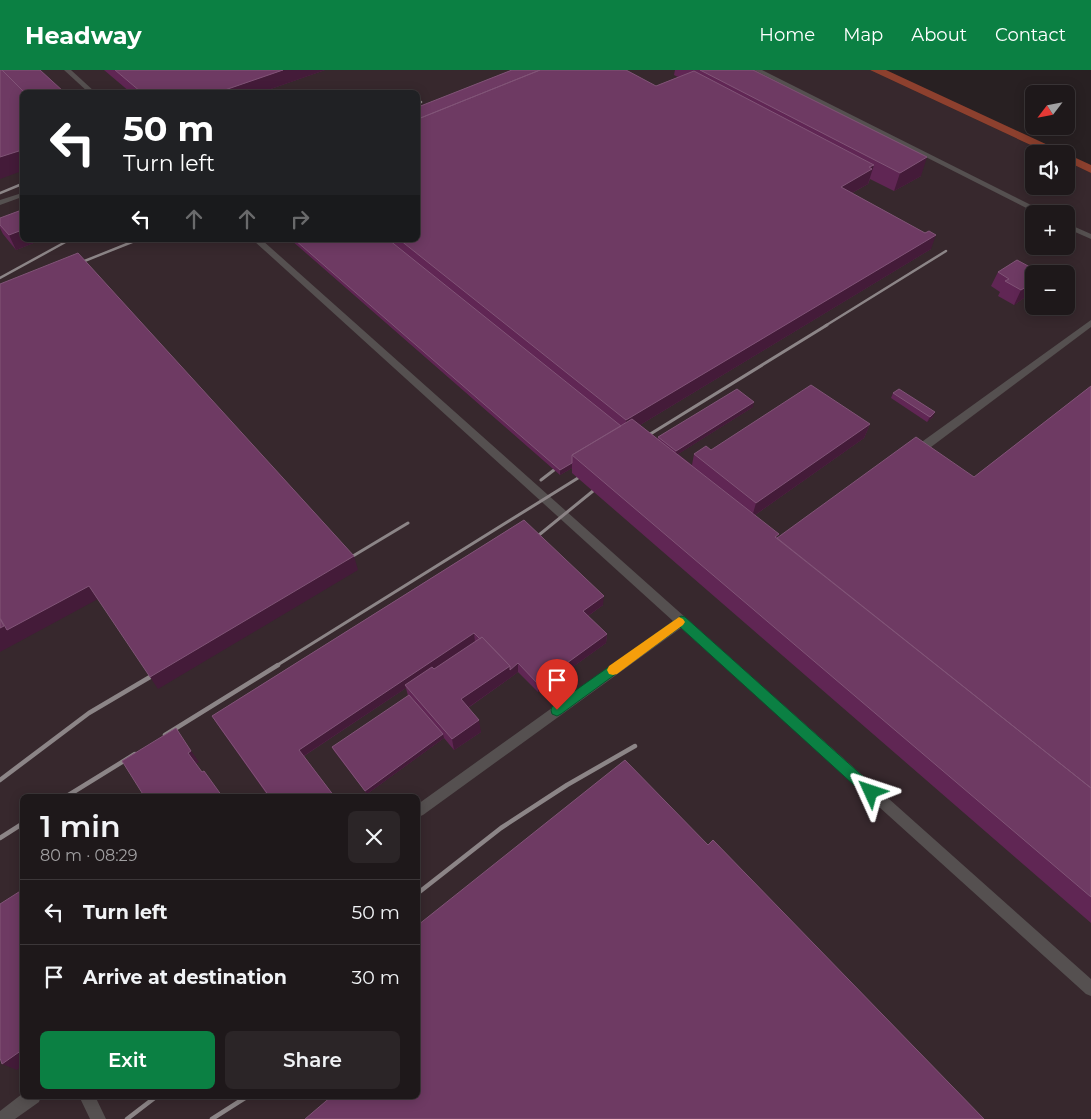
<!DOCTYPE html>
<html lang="en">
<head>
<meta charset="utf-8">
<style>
  :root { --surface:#1e181a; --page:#2b2527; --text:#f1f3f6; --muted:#a1a0a2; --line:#3c3739; --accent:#0b8043 }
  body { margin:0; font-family:Montserrat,sans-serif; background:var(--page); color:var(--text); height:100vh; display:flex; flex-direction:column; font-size:19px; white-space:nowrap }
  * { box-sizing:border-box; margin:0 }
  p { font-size:16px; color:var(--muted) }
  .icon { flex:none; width:28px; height:28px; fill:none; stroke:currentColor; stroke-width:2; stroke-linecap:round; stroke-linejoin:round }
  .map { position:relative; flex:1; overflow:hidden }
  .sheet { position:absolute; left:20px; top:724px; width:400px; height:305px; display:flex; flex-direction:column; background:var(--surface); border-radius:8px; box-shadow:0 2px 12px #0003,0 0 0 1px var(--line) }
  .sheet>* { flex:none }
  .top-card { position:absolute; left:20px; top:20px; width:400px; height:152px; border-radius:8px; box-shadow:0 2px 12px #0003,0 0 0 1px var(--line); background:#202124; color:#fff; overflow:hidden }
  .needle { width:32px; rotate:238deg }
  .tools { position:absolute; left:1025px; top:15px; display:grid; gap:10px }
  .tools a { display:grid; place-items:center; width:50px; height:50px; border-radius:8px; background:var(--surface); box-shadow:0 2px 12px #0003,0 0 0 1px var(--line); font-size:25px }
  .pin { position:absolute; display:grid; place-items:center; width:42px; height:42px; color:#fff; margin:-51px -21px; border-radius:50% 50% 50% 0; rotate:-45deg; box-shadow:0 0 5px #0007 }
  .pin .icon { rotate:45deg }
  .me { position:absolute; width:55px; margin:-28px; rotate:312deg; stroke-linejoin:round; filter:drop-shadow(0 0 4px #0008) }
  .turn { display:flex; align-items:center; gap:18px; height:105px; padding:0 20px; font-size:22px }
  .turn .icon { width:65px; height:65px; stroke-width:2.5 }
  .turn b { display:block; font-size:35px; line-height:42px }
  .lanes { display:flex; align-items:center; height:48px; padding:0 20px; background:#0003; justify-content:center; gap:25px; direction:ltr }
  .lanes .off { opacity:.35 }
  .round { display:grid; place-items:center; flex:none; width:52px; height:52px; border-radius:8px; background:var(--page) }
  .overview { display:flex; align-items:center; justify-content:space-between; height:85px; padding:0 20px }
  h1 { font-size:30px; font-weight:600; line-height:38px }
  .button { display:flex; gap:10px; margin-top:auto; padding:10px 20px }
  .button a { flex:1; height:58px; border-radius:8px; background:var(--accent); color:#fff; font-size:20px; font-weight:600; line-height:58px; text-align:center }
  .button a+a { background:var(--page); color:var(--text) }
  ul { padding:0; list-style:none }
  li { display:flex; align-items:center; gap:15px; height:65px; padding:0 20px; border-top:1px solid var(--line) }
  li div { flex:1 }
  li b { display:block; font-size:19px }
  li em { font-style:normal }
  header { display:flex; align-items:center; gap:30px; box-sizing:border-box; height:70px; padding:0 25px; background:var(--accent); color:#fff }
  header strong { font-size:24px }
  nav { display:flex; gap:28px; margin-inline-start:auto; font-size:18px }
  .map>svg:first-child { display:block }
</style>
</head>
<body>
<header>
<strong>Headway</strong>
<nav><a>Home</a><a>Map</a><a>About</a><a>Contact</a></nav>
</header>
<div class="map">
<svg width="1091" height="1049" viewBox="0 0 1091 1049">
  <rect width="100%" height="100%" fill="#282022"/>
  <!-- built -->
  <path fill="#37282d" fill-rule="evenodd" d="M 0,0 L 870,0 L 1050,84 L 1034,84 L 1034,116 L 1066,116 L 1066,91 L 1091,103 L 1091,1049 L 0,1049 ZM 22,22 L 418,22 L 418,170 L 22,170 ZM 1034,144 L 1066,144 L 1066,176 L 1034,176 ZM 1034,204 L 1066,204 L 1066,236 L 1034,236 ZM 22,726 L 418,726 L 418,1026 L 22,1026 Z"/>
  <!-- forest -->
  <path fill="#8d402e" d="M 870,0 L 886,0 L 1091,95 L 1091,103 L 1066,91 L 1066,84 L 1050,84 Z"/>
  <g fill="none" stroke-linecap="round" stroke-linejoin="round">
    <!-- service -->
    <path fill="#555050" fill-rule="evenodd" d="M 64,0 L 71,0 L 95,22 L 88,22 Z
      M 754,0 L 762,0 L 1049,144 L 1038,144 Z
      M 22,123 L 22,127 L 0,135 L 0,130 Z
      M 1066,153 L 1091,164 L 1091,169 L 1066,158 Z
      M 253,170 L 262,170 L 1091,909 L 1091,926 L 1086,924 L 681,558 L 423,745 L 418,747 L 418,734 L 673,551 Z
      M 1091,250 L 1091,257 L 931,377 L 923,377 L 922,374 L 923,371 Z
      M 22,1024 L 22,1026 L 41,1026 L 39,1032 L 15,1049 L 0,1049 L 0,1041 Z
      M 79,1026 L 95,1026 L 106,1049 L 90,1049 Z"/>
    <!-- rail-far2 -->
    <path stroke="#8c8587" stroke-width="2.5" d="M 418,33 L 421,32
      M 0,123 L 22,114
      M 72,196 L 137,170
      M 0,208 L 69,170
      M 825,256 L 946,181"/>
    <!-- rail-far1 -->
    <path stroke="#8c8587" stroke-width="3" d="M 639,371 L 827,255
      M 541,410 L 554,400
      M 534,469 L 593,421
      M 348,489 L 408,453
      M 276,596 L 578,408"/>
    <!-- rail -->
    <path stroke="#8c8587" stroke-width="4.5" d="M 165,665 L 278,595
      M 0,710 L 89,643 L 150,607
      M 67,726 L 135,684
      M 0,768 L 22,754
      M 418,823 L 501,758 L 567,715 L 635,676
      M 127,1049 L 157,1026
      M 212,1049 L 248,1026"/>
  </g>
  <!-- wall -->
  <path fill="#602654" d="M 104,0 L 325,0 L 262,22 L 130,22 Z
    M 675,0 L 753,0 L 921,106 L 894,121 L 870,109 L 868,114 L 852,123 L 931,179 L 640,355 L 658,369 L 658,367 L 753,337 L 678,384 L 692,395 L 694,384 L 711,380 L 870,354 L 864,368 L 755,445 L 778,468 L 974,407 L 1091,316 L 1091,853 L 572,403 L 572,398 L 560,405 L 291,170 L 418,170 L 656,16 L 678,7 L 674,5 Z
    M 0,148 L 22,170 L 41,170 L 16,180 L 3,164 L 0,158 Z
    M 998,202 L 1034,204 L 1034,221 L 1014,235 L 998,226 L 1000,222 L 991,216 Z
    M 893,323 L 933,347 L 927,352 L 891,328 Z
    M 524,450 L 603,535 L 588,546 L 607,564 L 606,573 L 538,622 L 518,602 L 510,608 L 468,638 L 481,662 L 454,680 L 444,668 L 367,724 L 334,681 L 332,677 L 408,626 L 406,618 L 304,686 L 334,726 L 268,726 L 217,654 L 212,646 Z"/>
  <!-- shaded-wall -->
  <path fill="#441b39" d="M 283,0 L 325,0 L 262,22 L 219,22 Z
    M 22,80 L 22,101 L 0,109 L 0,87 Z
    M 927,87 L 921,106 L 894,121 L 900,103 Z
    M 874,95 L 868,114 L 837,131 L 841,117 Z
    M 22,160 L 22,170 L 41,170 L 16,180 L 9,165 Z
    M 936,165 L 931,179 L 625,364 L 626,350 Z
    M 1034,212 L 1034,221 L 1014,235 L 1021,220 Z
    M 754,332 L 753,337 L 675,386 L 676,381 Z
    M 935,342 L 933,347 L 927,352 L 930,347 Z
    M 870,354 L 864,368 L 752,447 L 756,433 Z
    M 572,393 L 572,398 L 560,405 L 560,400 Z
    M 354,486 L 358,500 L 158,619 L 150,607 Z
    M 89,516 L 98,529 L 0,582 L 0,543 Z
    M 604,526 L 603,535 L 582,550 L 583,541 Z
    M 474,563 L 475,572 L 407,617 L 405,615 L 406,618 L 302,687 L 299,680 Z
    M 607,564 L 606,573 L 538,622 L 538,614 Z
    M 518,593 L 518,602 L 510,608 L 463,641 L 461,629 L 510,596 Z
    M 479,650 L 481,662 L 454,680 L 452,669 Z
    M 443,664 L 444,668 L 367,724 L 365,721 Z
    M 191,681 L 199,692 L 196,694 L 188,683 Z
    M 22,980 L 22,995 L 17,1000 L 2,994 Z"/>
  <!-- building -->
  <path fill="#6e3a63" stroke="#815477" d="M 0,0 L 2,0 L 24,22 L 22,22 L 22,80 L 0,87 Z
    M 2,0 L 40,0 L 64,22 L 24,22 Z
    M 115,0 L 283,0 L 219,22 L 141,22 Z
    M 512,0 L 540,0 L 418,49 L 418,37 Z
    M 540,0 L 626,0 L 656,16 L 694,1 L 874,95 L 869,97 L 872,99 L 841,117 L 925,163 L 929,161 L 936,165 L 626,350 L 400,170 L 418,170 L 418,49 Z
    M 700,0 L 753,0 L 927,87 L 900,103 Z
    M 19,141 L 22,144 L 22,160 L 9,165 L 0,155 L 0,148 Z
    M 295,170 L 389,170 L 621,356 L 572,385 L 572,393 L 560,400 Z
    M 78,183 L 354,486 L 150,607 L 89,516 L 7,560 L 0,548 L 0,214 Z
    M 1017,190 L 1043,204 L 1034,204 L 1034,212 L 1021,220 L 1005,211 L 1009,209 L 998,202 Z
    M 811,315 L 870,354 L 756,433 L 694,384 L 706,376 L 711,380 Z
    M 1091,316 L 1091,718 L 777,468 L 916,367 L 974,407 Z
    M 737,319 L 754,332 L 676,381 L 658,367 Z
    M 899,319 L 935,342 L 930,347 L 893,323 Z
    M 632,349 L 779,464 L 775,467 L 1091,718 L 1091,827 L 572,385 Z
    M 524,450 L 604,526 L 583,541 L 607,564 L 538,614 L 518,593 L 510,600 L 510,596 L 482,567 L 480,569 L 474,563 L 299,680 L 334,726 L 269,726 L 212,646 Z
    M 0,549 L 4,556 L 0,558 Z
    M 482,567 L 510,596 L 461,629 L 479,650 L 452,669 L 405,615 L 432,597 L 434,599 Z
    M 409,625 L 443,664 L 365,721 L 332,677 Z
    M 176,658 L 191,681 L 188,683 L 202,702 L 204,701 L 222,726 L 144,726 L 122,691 Z
    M 625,690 L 708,775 L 713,770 L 984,1049 L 305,1049 L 332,1026 L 418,1026 L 418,855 Z
    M 22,820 L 22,980 L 2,994 L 0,988 L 0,834 Z"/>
  <!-- route -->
  <path fill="#0b8043" stroke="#07532c" d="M 681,546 L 685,547 L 876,718 L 878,722 L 876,726 L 871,728 L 866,726 L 680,557 L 561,644 L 557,646 L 552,644 L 551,640 L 552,637 Z"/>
  <!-- slow -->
  <path fill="#f59e0b" d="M 679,547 L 683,549 L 685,552 L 683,555 L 617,604 L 613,605 L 609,604 L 607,600 L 609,596 Z"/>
</svg>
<div class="tools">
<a><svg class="needle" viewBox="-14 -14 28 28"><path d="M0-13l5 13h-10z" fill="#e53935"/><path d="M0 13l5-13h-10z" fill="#a1a0a2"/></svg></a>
<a><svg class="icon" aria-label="sound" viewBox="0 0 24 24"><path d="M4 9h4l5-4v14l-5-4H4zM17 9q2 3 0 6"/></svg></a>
<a>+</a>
<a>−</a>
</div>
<div class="pin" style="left:557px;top:640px;background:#d93025"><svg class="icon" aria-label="arrive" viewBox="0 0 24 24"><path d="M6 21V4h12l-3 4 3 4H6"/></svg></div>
<svg class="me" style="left:871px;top:722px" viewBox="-20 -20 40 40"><path d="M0-17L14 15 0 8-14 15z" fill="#0b8043" stroke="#fff" stroke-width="4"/></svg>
<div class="top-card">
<div class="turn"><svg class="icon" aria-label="left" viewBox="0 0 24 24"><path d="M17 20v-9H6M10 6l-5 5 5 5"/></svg><div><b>50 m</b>Turn left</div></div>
<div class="lanes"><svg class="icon" aria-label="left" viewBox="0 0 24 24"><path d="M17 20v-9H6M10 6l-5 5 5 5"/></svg><svg class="icon off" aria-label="ahead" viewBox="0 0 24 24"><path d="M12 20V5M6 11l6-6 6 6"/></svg><svg class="icon off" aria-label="ahead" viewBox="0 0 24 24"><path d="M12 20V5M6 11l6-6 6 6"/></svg><svg class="icon off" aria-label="right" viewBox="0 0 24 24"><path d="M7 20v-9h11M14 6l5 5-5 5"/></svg></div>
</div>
<section class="sheet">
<div class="overview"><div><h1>1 min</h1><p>80 m · 08:29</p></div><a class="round"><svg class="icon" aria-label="close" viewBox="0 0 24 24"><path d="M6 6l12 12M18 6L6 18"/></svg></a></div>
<ul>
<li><svg class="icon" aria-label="left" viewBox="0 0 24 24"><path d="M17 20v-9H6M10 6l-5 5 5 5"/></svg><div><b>Turn left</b></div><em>50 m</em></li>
<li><svg class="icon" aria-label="arrive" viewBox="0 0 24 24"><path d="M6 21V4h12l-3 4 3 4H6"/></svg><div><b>Arrive at destination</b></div><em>30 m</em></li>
</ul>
<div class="button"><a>Exit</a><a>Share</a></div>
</section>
</div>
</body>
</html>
